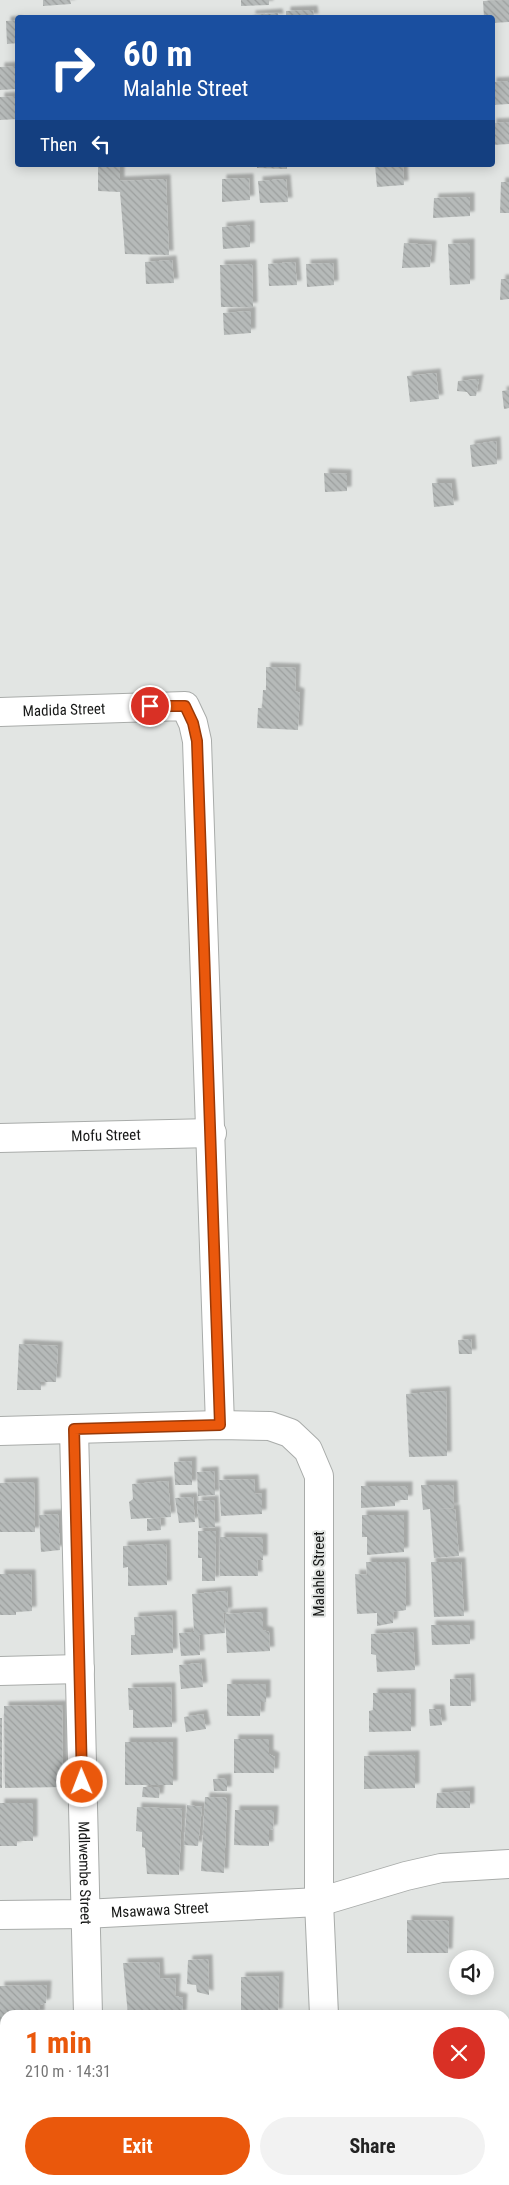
<!DOCTYPE html>
<html lang="en">
<head>
<meta charset="utf-8">
<style>
  :root { --surface:#fff; --page:#f2f2f2; --text:#222; --muted:#767676; --accent:#ea580c }
  body { margin:0; font-family:"Roboto Condensed",sans-serif; background:var(--page); color:var(--text); height:100vh; display:flex; flex-direction:column; font-size:19px; white-space:nowrap }
  * { box-sizing:border-box; margin:0 }
  p { font-size:16px; color:var(--muted) }
  .icon { flex:none; width:28px; height:28px; fill:none; stroke:currentColor; stroke-width:2; stroke-linecap:round; stroke-linejoin:round }
  .map { position:relative; flex:1; overflow:hidden }
  .drawer { position:absolute; left:0px; top:2010px; width:510px; height:175px; display:flex; flex-direction:column; background:var(--surface); border-radius:15px 15px 0 0; box-shadow:0 2px 12px #0003 }
  .drawer>* { flex:none }
  .top-card { position:absolute; left:15px; top:15px; width:480px; height:152px; border-radius:5px; box-shadow:0 2px 12px #0003; background:#1a4fa0; color:#fff; overflow:hidden }
  .buttons { position:absolute; left:449px; top:1950px; display:grid; gap:10px }
  .buttons a { display:grid; place-items:center; width:45px; height:45px; border-radius:50%; background:var(--surface); box-shadow:0 2px 12px #0003; font-size:25px }
  .pin { position:absolute; display:grid; place-items:center; width:42px; height:42px; color:#fff; margin:-21px; border:2px solid #fff; border-radius:50%; box-shadow:0 1px 5px #0007 }
  .me { position:absolute; width:55px; margin:-28px; rotate:359deg; stroke-linejoin:round; filter:drop-shadow(0 0 4px #0008) }
  .turn { display:flex; align-items:center; gap:18px; height:105px; padding:0 25px; font-size:22px }
  .turn .icon { width:65px; height:65px; stroke-width:2.5 }
  .turn b { display:block; font-size:35px; line-height:42px }
  .then { display:flex; align-items:center; height:48px; padding:0 25px; background:#0003; gap:10px; font-size:19px }
  .round { display:grid; place-items:center; flex:none; width:52px; height:52px; border-radius:26px; background:var(--page) }
  .headline { display:flex; align-items:center; justify-content:space-between; height:85px; padding:0 25px }
  h1 { font-size:30px; font-weight:700; line-height:38px; color:var(--accent) }
  .primary-button { display:flex; gap:10px; margin-top:auto; padding:10px 25px }
  .primary-button a { flex:1; height:58px; border-radius:30px; background:var(--accent); color:#fff; font-size:20px; font-weight:700; line-height:58px; text-align:center }
  .primary-button a+a { background:var(--page); color:var(--text) }
  .map>svg:first-child { display:block }
</style>
</head>
<body>
<div class="map">
<svg width="509" height="2185" viewBox="0 0 509 2185">
  <defs>
    <pattern id="building-back-hatch" width="6" height="6" patternUnits="userSpaceOnUse" patternTransform="scale(1.25)"><rect width="6" height="6" fill="#b6bab9"/><path d="M-1 5l2 2M0 0l6 6M5-1l2 2" fill="none" stroke="#9c9f9e"/></pattern>
    <filter id="shadow"><feDropShadow dx="4.5" dy="-4.5" stdDeviation="1" flood-color="#0004"/></filter>
  </defs>
  <rect width="100%" height="100%" fill="#e2e5e3"/>
  <!-- building -->
  <path fill="url(#building-back-hatch)" filter="url(#shadow)" d="M 43,0 L 70,0 L 71,4 L 43,6 Z
    M 241,0 L 269,0 L 269,5 L 241,6 Z
    M 509,0 L 509,22 L 492,23 L 492,18 L 484,18 L 483,1 Z
    M 313,10 L 314,18 L 286,18 L 286,11 Z
    M 278,13 L 279,18 L 251,18 L 251,15 Z
    M 18,20 L 18,43 L 7,44 L 6,21 Z
    M 18,66 L 18,89 L 0,90 L 0,67 Z
    M 509,81 L 509,104 L 492,105 L 492,82 Z
    M 18,96 L 18,119 L 0,120 L 0,97 Z
    M 509,122 L 509,144 L 492,145 L 492,123 Z
    M 98,165 L 120,165 L 120,181 L 166,179 L 169,255 L 125,254 L 120,192 L 98,191 Z
    M 257,165 L 287,165 L 287,169 L 257,168 Z
    M 375,165 L 403,165 L 404,185 L 377,187 Z
    M 249,178 L 250,200 L 222,202 L 222,179 Z
    M 286,179 L 288,202 L 260,203 L 258,181 Z
    M 501,182 L 509,182 L 509,213 L 500,213 Z
    M 470,197 L 470,216 L 433,218 L 434,198 Z
    M 250,225 L 250,247 L 223,249 L 222,227 Z
    M 404,243 L 432,245 L 430,267 L 402,268 Z
    M 470,243 L 470,284 L 450,285 L 448,244 Z
    M 172,260 L 174,283 L 146,284 L 145,262 Z
    M 295,262 L 297,285 L 269,286 L 268,264 Z
    M 333,263 L 334,285 L 307,287 L 306,264 Z
    M 252,264 L 253,307 L 221,307 L 220,265 Z
    M 501,279 L 509,279 L 509,299 L 500,300 Z
    M 251,311 L 251,333 L 224,335 L 223,313 Z
    M 436,373 L 439,399 L 410,402 L 407,376 Z
    M 479,379 L 476,396 L 470,396 L 467,392 L 457,391 L 458,381 Z
    M 509,390 L 509,408 L 504,409 L 502,391 Z
    M 496,441 L 497,464 L 472,467 L 470,445 Z
    M 324,473 L 347,474 L 347,491 L 325,492 Z
    M 432,483 L 451,483 L 454,505 L 434,507 Z
    M 266,667 L 296,668 L 295,691 L 300,693 L 298,730 L 257,728 L 258,708 L 262,708 L 263,690 L 266,690 Z
    M 471,1339 L 472,1354 L 459,1354 L 458,1340 Z
    M 19,1344 L 58,1346 L 56,1382 L 41,1382 L 41,1390 L 17,1390 Z
    M 446,1391 L 447,1456 L 409,1457 L 406,1394 Z
    M 192,1461 L 192,1485 L 175,1485 L 174,1462 Z
    M 214,1471 L 215,1495 L 198,1496 L 197,1472 Z
    M 254,1479 L 255,1494 L 262,1493 L 262,1514 L 221,1516 L 219,1480 Z
    M 168,1481 L 171,1517 L 131,1519 L 129,1502 L 133,1499 L 132,1484 Z
    M 34,1482 L 35,1532 L 0,1532 L 0,1483 Z
    M 421,1485 L 453,1485 L 454,1508 L 437,1509 L 455,1509 L 459,1556 L 434,1558 L 430,1509 L 423,1510 Z
    M 361,1486 L 408,1486 L 408,1500 L 395,1500 L 395,1506 L 361,1508 Z
    M 193,1497 L 195,1522 L 179,1523 L 175,1498 Z
    M 214,1500 L 215,1527 L 199,1528 L 197,1501 Z
    M 58,1514 L 60,1550 L 41,1552 L 39,1515 Z
    M 362,1515 L 404,1515 L 404,1552 L 367,1555 L 367,1537 L 362,1537 Z
    M 160,1518 L 161,1530 L 147,1531 L 147,1519 Z
    M 198,1531 L 216,1531 L 215,1581 L 202,1581 L 202,1558 L 198,1558 Z
    M 220,1537 L 263,1538 L 263,1560 L 257,1560 L 258,1576 L 220,1576 Z
    M 166,1544 L 167,1585 L 128,1586 L 128,1567 L 123,1568 L 123,1546 Z
    M 366,1562 L 405,1562 L 406,1610 L 394,1612 L 393,1623 L 377,1626 L 377,1613 L 357,1614 L 355,1574 L 367,1575 Z
    M 431,1562 L 461,1562 L 464,1616 L 434,1617 Z
    M 0,1574 L 31,1574 L 32,1611 L 16,1612 L 16,1615 L 0,1615 Z
    M 227,1591 L 228,1612 L 223,1613 L 225,1633 L 199,1635 L 200,1655 L 181,1656 L 179,1633 L 194,1632 L 192,1594 Z
    M 263,1612 L 263,1630 L 269,1632 L 270,1651 L 227,1653 L 225,1614 Z
    M 172,1615 L 173,1653 L 131,1655 L 131,1635 L 135,1635 L 134,1617 Z
    M 431,1625 L 470,1625 L 470,1644 L 432,1645 Z
    M 413,1632 L 415,1670 L 377,1672 L 376,1655 L 371,1654 L 371,1634 Z
    M 201,1663 L 203,1687 L 181,1689 L 179,1665 Z
    M 470,1678 L 471,1706 L 450,1706 L 450,1679 Z
    M 227,1684 L 266,1684 L 266,1702 L 261,1702 L 260,1716 L 227,1716 Z
    M 171,1687 L 172,1727 L 133,1728 L 133,1710 L 129,1710 L 128,1688 Z
    M 373,1693 L 411,1693 L 411,1731 L 369,1732 L 369,1711 L 373,1710 Z
    M 62,1705 L 63,1787 L 5,1788 L 4,1706 Z
    M 429,1709 L 440,1709 L 442,1725 L 430,1726 Z
    M 203,1714 L 206,1729 L 186,1732 L 184,1717 Z
    M 0,1718 L 2,1718 L 2,1788 L 0,1788 Z
    M 234,1739 L 269,1739 L 269,1754 L 275,1757 L 274,1773 L 234,1773 Z
    M 125,1742 L 173,1742 L 173,1785 L 125,1785 Z
    M 415,1755 L 415,1788 L 364,1789 L 364,1756 Z
    M 227,1778 L 227,1791 L 214,1791 L 213,1779 Z
    M 143,1787 L 160,1787 L 159,1798 L 142,1797 Z
    M 470,1791 L 470,1808 L 436,1808 L 437,1793 Z
    M 205,1797 L 227,1798 L 224,1873 L 201,1871 Z
    M 0,1803 L 33,1803 L 33,1841 L 17,1841 L 17,1846 L 0,1846 Z
    M 187,1805 L 202,1807 L 198,1846 L 184,1845 Z
    M 137,1807 L 182,1809 L 179,1875 L 147,1874 L 145,1848 L 142,1847 L 142,1832 L 136,1831 Z
    M 235,1810 L 274,1810 L 273,1829 L 269,1830 L 269,1846 L 234,1845 Z
    M 407,1920 L 449,1921 L 448,1953 L 407,1953 Z
    M 208,1959 L 209,1995 L 197,1992 L 196,1985 L 187,1984 L 188,1960 Z
    M 159,1962 L 160,1979 L 176,1978 L 175,1996 L 183,1998 L 182,2015 L 128,2015 L 123,1963 Z
    M 279,1976 L 278,2013 L 241,2013 L 241,1977 Z
    M 47,1985 L 46,2003 L 40,2005 L 40,2015 L 5,2015 L 5,2026 L 0,2026 L 0,1986 Z
    M 3,2039 L 5,2093 L 3,2093 Z
    M 139,2180 L 180,2180 L 180,2185 L 139,2185 Z
    M 190,2180 L 234,2180 L 234,2185 L 191,2185 Z
    M 243,2180 L 282,2180 L 282,2185 L 243,2185 Z
    M 404,2180 L 426,2180 L 426,2185 L 404,2185 Z
    M 454,2180 L 477,2180 L 477,2185 L 454,2185 Z"/>
  <g fill="none" stroke-linecap="round" stroke-linejoin="round">
    <defs>
      <g id="minor">
        <path id="s1" d="M 0,712 L 185,706 L 193,723 L 197,741 L 220,1425"/>
        <path id="s2" d="M 0,1138 L 212,1133"/>
        <path id="s3" d="M 74,1429 L 88,2015"/>
        <path d="M 0,1431 L 220,1425 L 270,1426 L 290,1433 L 308,1450 L 319,1476 L 319,1902 L 324,2015"/>
        <path d="M 0,1671 L 80,1669"/>
        <path id="s4" d="M 0,1915 L 84,1914 L 319,1902 L 406,1876 L 441,1868 L 509,1864"/>
        <path d="M 94,2180 L 94,2185"/>
        <path d="M 330,2180 L 331,2185"/>
      </g>
    </defs>
    <!-- minor casing -->
    <use href="#minor" stroke="#a9acaa" stroke-width="30"/>
    <!-- minor -->
    <use href="#minor" stroke="#fff" stroke-width="28"/>
  </g>
  <g fill="none" stroke-linecap="round" stroke-linejoin="round">
    <defs>
      <path id="route" d="M 82,1782 L 74,1429 L 220,1425 L 197,741 L 193,723 L 185,706 L 150,706"/>
    </defs>
    <!-- route casing -->
    <use href="#route" stroke="#983908" stroke-width="12"/>
    <!-- route -->
    <use href="#route" stroke="#ea580c" stroke-width="9"/>
  </g>
  <g text-anchor="middle" dominant-baseline="central" stroke-width="4" stroke-linejoin="round" paint-order="stroke">
    <!-- street labels -->
    <g font-size="15" fill="#171817" stroke="#e2e5e3">
      <text stroke="none"><textPath href="#s1" startOffset="64">Madida Street</textPath></text>
      <text stroke="none"><textPath href="#s2" startOffset="106">Mofu Street</textPath></text>
      <text transform="translate(319 1574) rotate(-90)">Malahle Street</text>
      <text stroke="none"><textPath href="#s3" startOffset="444">Mdlwembe Street</textPath></text>
      <text stroke="none"><textPath href="#s4" startOffset="160">Msawawa Street</textPath></text>
    </g>
  </g>
</svg>
<div class="buttons">
<a><svg class="icon" aria-label="sound" viewBox="0 0 24 24"><path d="M4 9h4l5-4v14l-5-4H4zM17 9q2 3 0 6"/></svg></a>
</div>
<div class="pin" style="left:150px;top:706px;background:#d93025"><svg class="icon" aria-label="arrive" viewBox="0 0 24 24"><path d="M6 21V4h12l-3 4 3 4H6"/></svg></div>
<svg class="me" style="left:82px;top:1782px" viewBox="-20 -20 40 40"><circle r="17" fill="#ea580c" stroke="#fff" stroke-width="3"/><path d="M0-11L8 9 0 5-8 9z" fill="#fff"/></svg>
<div class="top-card">
<div class="turn"><svg class="icon" aria-label="right" viewBox="0 0 24 24"><path d="M7 20v-9h11M14 6l5 5-5 5"/></svg><div><b>60 m</b>Malahle Street</div></div>
<div class="then">Then<svg class="icon" aria-label="left" viewBox="0 0 24 24"><path d="M17 20v-9H6M10 6l-5 5 5 5"/></svg></div>
</div>
<section class="drawer">
<div class="headline"><div><h1>1 min</h1><p>210 m · 14:31</p></div><a class="round" style="background:#d93025;color:#fff"><svg class="icon" aria-label="close" viewBox="0 0 24 24"><path d="M6 6l12 12M18 6L6 18"/></svg></a></div>
<div class="primary-button"><a>Exit</a><a>Share</a></div>
</section>
</div>
</body>
</html>
